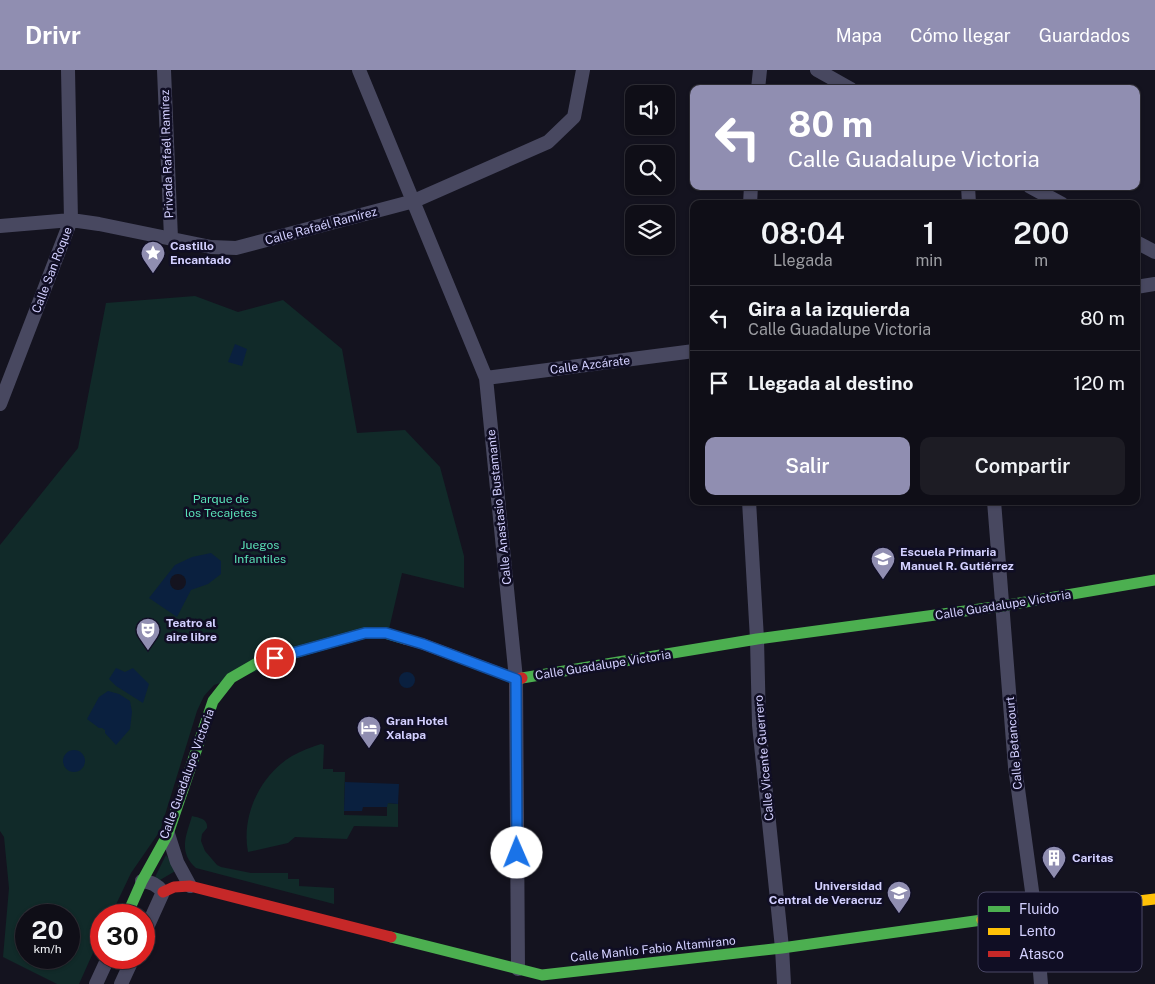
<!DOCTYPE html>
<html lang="es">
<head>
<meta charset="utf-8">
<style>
  :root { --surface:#0f0e17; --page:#1d1c24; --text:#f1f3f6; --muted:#9b9ca1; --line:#2f2e36; --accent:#908eb1 }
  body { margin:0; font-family:"Public Sans",sans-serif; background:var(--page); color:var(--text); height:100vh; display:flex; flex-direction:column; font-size:19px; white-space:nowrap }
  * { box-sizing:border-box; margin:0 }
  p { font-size:16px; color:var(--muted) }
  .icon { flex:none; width:28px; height:28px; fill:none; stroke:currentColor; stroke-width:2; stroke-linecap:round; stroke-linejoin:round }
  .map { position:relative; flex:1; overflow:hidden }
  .side { position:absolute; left:690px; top:130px; width:450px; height:305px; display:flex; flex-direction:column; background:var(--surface); border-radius:10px; box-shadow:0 1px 4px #0004,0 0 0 1px var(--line) }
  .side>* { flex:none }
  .hud { position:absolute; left:690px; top:15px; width:450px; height:105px; border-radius:10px; box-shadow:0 1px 4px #0004,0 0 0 1px var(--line); background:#908eb1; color:#fff; overflow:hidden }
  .controls { position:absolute; left:625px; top:15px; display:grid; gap:10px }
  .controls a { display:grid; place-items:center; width:50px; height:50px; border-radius:10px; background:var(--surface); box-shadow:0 1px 4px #0004,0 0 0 1px var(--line); font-size:25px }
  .speed { position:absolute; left:15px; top:834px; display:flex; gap:10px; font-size:25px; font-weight:700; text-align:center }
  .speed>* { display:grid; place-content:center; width:65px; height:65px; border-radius:50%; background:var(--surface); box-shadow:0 1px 4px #0004,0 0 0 1px var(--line); line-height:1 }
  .speed small { font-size:12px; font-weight:400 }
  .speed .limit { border:8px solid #d22; background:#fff; color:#111 }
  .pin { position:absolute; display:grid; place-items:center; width:42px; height:42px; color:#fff; margin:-21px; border:2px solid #fff; border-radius:50%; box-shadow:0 1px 5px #0007 }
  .me { position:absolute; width:55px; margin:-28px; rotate:359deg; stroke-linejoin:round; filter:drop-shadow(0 0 4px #0008) }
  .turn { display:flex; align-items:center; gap:18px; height:105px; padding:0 15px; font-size:22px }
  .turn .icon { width:65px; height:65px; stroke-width:2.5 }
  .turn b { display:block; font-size:35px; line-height:42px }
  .eta { display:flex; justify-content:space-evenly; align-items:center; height:85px; text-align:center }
  .eta b { font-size:30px; font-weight:600; line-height:35px }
  .cta { display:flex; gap:10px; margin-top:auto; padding:10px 15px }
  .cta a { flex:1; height:58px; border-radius:10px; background:var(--accent); color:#fff; font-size:20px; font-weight:600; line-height:58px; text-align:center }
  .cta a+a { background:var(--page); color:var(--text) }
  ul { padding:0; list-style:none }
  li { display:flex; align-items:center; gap:15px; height:65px; padding:0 15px; border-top:1px solid var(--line) }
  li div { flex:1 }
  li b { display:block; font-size:19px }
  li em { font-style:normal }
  header { display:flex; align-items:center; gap:30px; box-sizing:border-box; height:70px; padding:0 25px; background:var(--accent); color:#fff }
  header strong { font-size:24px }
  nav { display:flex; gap:28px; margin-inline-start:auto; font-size:18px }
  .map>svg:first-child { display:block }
</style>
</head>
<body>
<header>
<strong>Drivr</strong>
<nav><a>Mapa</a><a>Cómo llegar</a><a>Guardados</a></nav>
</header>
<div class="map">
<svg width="1155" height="914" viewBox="0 0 1155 914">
  <rect width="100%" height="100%" fill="#14131f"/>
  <!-- green -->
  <path fill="#112a29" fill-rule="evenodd" d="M 195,226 L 238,242 L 283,230 L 342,279 L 357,363 L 405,360 L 440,397 L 464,486 L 464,518 L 402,503 L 389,559 L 214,615 L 204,626 L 197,641 L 160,761 L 131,803 L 111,845 L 101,845 L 101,865 L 79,914 L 57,914 L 3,887 L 9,818 L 4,767 L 0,761 L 0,475 L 78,378 L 106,233 ZM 26,845 L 69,845 L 69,888 L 26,888 Z
    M 321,674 L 324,675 L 323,699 L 333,699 L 333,702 L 345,702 L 344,745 L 387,746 L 387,733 L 398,734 L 398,757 L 354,756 L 347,769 L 295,767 L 288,773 L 248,782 C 241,746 260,705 292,686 C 301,681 311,677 321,674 Z
    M 192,746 C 200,748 208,749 207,758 L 202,764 L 201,771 L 205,781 L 217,795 L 221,797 L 251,803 L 288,803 L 288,809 L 299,809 L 299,816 L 334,818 L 334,834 L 196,798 C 178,782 186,766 192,746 Z
    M 166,785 L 177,800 L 160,810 L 155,807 Z"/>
  <!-- water -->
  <path fill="#0a203f" d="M 235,274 L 247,279 L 242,296 L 228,292 Z
    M 211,483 L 221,491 L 221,504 L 208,514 L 191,520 L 177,547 L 149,528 L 175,495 L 192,487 Z
    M 116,598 L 125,602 L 133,598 L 149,614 L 143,633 L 116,616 L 109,609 Z
    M399 610a8 8 0 1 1 16 0a8 8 0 1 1-16 0Z
    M 108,621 L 119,624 L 130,631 L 132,642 L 130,659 L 116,675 L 105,663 L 105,660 L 102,658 L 99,658 L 87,649 L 99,627 Z
    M63 691a11 11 0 1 1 22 0a11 11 0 1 1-22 0Z
    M 345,712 L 399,714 L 398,734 L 388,733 L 387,737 L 363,737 L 362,741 L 344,741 Z"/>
  <!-- pier -->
  <path fill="#14131f" d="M170 512a8 8 0 1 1 16 0a8 8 0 1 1-16 0Z"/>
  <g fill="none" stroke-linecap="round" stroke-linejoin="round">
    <!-- street -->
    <path stroke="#484860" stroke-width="14" d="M 164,0 L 171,168
      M 359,0 L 486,308 L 516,609 L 518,899
      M 817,0 L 851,19
      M 758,19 L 760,0
      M 968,116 L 969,134
      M 1029,116 L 1062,134
      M 750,134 L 751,116
      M 0,156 L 71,150 L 99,154 L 211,177 L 236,178 L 414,131 L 548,72 L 574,47 L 583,0
      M 1136,172 L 1155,182
      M 1136,217 L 1155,214
      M 486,308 L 694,281
      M 0,334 L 71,150 L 68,0
      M 749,431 L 757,569 L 759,655 L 782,878 L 784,914
      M 994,431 L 1015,697 L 1035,843 L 1041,914
      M 168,764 L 177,792 L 190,816
      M 142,811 C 152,812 157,815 163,822 L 144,864
      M 96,914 L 108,888
      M 121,914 L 133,888"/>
    <!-- fast -->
    <path stroke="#4caf50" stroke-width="11" d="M 522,608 L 757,569 L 1002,536 L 1155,510
      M 127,845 L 142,811 L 168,764 L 213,631 L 231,608 L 257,593 L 365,563 L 385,563 L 405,569
      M 391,867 L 542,905 L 782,878 L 982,850"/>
    <!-- slow -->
    <path stroke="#ffc107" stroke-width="11" d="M 982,850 L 1155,829"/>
    <!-- jam -->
    <path stroke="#c62828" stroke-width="11" d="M 405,569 L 423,574 L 516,609 L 522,608
      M 163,822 L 174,817 L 190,816 L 391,867"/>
  </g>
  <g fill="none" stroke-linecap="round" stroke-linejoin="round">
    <defs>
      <path id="route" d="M 275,588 L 365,563 L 386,563 L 423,574 L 516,609 L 517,783"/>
    </defs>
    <!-- route casing -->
    <use href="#route" stroke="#114b97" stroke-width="12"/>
    <!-- route -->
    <use href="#route" stroke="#1a73e8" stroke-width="9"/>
  </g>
  <!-- icons -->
  <defs>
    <symbol id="sight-pin" viewBox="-11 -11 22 30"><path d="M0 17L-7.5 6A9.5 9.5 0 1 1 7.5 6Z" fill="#908eb1" stroke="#100e24"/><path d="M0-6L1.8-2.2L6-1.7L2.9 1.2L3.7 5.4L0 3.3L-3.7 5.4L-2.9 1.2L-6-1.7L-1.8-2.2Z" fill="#fff"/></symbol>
    <symbol id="school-pin" viewBox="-11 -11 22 30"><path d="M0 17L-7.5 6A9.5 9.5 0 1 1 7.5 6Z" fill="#908eb1" stroke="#100e24"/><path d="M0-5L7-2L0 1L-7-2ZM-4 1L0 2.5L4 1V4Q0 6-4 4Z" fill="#fff"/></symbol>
    <symbol id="theatre-pin" viewBox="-11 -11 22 30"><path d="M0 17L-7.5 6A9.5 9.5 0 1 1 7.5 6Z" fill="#908eb1" stroke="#100e24"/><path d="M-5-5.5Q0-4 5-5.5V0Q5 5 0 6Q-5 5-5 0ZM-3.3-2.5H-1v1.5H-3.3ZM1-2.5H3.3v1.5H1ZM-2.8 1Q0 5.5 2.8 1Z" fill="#fff"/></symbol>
    <symbol id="hotel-pin" viewBox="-11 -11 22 30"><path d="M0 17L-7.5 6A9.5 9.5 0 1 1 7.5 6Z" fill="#908eb1" stroke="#100e24"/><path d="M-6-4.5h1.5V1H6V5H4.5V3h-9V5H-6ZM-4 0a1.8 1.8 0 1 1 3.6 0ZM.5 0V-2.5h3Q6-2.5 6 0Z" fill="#fff"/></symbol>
    <symbol id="building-pin" viewBox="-11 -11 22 30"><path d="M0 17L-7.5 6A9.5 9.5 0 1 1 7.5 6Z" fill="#908eb1" stroke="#100e24"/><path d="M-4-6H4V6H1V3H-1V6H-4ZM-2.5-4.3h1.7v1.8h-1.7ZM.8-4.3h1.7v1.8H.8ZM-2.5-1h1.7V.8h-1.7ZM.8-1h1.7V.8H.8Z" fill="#fff"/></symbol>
    <symbol id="university-pin" viewBox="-11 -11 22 30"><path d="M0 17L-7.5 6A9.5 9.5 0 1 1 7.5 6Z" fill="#908eb1" stroke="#100e24"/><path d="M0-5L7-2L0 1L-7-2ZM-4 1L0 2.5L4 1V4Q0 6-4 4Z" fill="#fff"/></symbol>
  </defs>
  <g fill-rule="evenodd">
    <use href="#sight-pin" x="139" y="169" width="28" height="38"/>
    <use href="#school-pin" x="869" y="475" width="28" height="38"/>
    <use href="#theatre-pin" x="134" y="546" width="28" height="38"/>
    <use href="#hotel-pin" x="355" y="644" width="28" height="38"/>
    <use href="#building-pin" x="1040" y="774" width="28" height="38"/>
    <use href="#university-pin" x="885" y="809" width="28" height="38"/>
  </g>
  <g text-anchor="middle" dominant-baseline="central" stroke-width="5" stroke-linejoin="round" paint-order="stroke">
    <!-- street labels -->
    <g font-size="12" fill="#d3d0ff" stroke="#100e24">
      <text transform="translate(167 84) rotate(-92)">Privada Rafaél Ramírez</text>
      <text transform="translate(321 156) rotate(-15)">Calle Rafaél Ramírez</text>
      <text transform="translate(52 200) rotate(-69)">Calle San Roque</text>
      <text transform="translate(590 295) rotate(-7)">Calle Azcárate</text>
      <text transform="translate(499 437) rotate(-96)">Calle Anastasio Bustamante</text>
      <text transform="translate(1003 535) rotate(-9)">Calle Guadalupe Victoria</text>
      <text transform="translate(603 595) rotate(-9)">Calle Guadalupe Victoria</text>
      <text transform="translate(1014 673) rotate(-95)">Calle Betancourt</text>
      <text transform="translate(764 688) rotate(-95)">Calle Vicente Guerrero</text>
      <text transform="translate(187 704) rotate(-70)">Calle Guadalupe Victoria</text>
      <text transform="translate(653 879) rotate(-6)">Calle Manlio Fabio Altamirano</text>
    </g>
    <!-- poi labels -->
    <g font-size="12" font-weight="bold" fill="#d3d0ff" stroke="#100e24" text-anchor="start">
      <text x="170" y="176">Castillo<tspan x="170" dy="14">Encantado</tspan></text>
      <text x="900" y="482">Escuela Primaria<tspan x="900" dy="14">Manuel R. Gutiérrez</tspan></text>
      <text x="166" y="553">Teatro al<tspan x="166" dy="14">aire libre</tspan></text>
      <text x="386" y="651">Gran Hotel<tspan x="386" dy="14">Xalapa</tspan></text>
      <text x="1072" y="788">Caritas</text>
      <text x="882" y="816" text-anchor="end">Universidad<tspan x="882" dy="14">Central de Veracruz</tspan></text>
    </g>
    <!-- park labels -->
    <g font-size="12" fill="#5ae1b7" stroke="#100e24">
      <text x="221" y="429">Parque de<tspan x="221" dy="14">los Tecajetes</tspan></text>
      <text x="260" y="475">Juegos<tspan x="260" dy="14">Infantiles</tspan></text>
    </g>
  </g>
  <!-- legend -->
  <rect x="978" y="822" width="164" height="80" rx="8" fill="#100e24" stroke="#4a4866" stroke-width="1"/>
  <rect x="988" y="836" width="22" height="6" fill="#4caf50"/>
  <rect x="988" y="858" width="22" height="7" fill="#ffc107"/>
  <rect x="988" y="881" width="22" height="6" fill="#c62828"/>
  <g font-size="14" fill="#d3d0ff">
    <text x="1019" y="844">Fluido</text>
    <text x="1019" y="866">Lento</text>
    <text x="1019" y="889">Atasco</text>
  </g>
</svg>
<div class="controls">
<a><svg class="icon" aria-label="sound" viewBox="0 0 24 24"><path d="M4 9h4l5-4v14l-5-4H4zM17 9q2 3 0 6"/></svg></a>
<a><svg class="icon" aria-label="search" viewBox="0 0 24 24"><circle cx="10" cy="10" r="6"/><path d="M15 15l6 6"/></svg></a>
<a><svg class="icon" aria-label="layers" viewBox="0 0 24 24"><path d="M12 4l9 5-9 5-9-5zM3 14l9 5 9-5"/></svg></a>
</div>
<div class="speed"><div>20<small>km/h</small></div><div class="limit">30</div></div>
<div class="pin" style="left:275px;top:588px;background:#d93025"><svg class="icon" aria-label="arrive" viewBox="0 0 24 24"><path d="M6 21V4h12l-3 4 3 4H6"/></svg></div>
<svg class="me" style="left:517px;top:783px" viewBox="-20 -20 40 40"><circle r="19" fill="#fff"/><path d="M0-13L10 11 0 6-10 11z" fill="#1a73e8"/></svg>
<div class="hud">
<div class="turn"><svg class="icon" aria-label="left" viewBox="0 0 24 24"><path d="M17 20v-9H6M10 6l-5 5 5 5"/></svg><div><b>80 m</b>Calle Guadalupe Victoria</div></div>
</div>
<section class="side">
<div class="eta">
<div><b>08:04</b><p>Llegada</p></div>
<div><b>1</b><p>min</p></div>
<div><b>200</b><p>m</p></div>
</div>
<ul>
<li><svg class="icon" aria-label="left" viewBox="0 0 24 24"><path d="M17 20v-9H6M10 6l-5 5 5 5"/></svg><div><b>Gira a la izquierda</b><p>Calle Guadalupe Victoria</p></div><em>80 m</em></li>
<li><svg class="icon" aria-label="arrive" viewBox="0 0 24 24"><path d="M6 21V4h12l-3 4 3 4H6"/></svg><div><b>Llegada al destino</b></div><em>120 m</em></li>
</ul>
<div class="cta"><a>Salir</a><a>Compartir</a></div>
</section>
</div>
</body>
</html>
